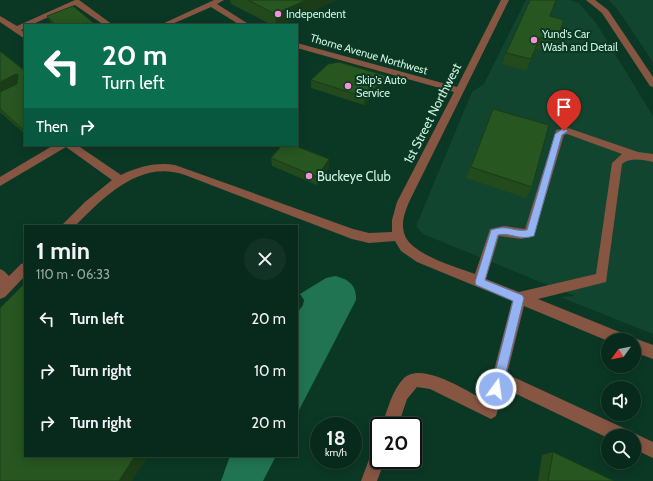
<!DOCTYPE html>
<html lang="en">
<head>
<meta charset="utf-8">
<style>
  :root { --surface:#082a1c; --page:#113225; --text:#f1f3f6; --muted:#98a7a3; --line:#29463b }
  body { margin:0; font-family:Cabin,sans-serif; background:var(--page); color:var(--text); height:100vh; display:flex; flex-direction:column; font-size:15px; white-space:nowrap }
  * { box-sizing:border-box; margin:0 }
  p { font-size:13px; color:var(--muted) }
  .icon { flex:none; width:22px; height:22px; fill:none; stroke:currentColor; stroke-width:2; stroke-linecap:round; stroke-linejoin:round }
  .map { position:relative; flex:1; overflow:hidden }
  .panel { position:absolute; left:24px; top:225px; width:274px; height:232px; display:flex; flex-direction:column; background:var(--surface); border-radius:0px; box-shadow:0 2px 10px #0003,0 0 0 1px var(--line) }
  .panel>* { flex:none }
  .hud { position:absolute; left:24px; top:24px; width:274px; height:122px; border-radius:0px; box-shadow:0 2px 10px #0003,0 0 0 1px var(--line); background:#0b6e4f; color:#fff; overflow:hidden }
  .needle { width:26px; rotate:237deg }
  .tools { position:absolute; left:601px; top:333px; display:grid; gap:8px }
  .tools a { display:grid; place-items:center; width:40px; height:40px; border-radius:50%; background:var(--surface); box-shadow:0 2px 10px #0003,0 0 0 1px var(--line); font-size:20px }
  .speed { position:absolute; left:310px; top:417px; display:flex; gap:8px; font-size:20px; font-weight:700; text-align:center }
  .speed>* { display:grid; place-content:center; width:52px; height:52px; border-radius:50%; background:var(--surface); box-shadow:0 2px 10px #0003,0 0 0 1px var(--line); line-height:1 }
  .speed small { font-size:10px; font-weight:400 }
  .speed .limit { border:2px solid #111; border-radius:6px; background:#fff; color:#111 }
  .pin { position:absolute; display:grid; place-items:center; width:34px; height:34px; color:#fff; margin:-41px -17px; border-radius:50% 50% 50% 0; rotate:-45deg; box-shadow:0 0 4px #0007 }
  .pin .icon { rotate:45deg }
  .me { position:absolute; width:44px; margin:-22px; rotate:14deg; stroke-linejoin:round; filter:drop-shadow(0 0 3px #0008) }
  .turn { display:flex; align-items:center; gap:14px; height:84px; padding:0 12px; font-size:18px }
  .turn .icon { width:52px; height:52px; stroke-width:2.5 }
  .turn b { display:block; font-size:28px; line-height:34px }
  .then { display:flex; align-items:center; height:38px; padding:0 12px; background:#0003; gap:8px; font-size:15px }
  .round { display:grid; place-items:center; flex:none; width:42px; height:42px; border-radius:21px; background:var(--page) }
  .headline { display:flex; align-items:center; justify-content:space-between; height:68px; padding:0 12px }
  h1 { font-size:24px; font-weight:700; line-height:30px }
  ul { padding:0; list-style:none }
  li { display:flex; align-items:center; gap:12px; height:52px; padding:0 12px }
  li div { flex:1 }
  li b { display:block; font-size:15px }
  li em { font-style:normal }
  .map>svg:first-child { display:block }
</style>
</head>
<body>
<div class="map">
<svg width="653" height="481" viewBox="0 0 653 481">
  <rect width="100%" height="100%" fill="#0b3825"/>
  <!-- built -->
  <path fill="#124530" d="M 526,0 L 569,0 L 579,3 L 596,23 L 653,116 L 653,334 L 560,297 L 575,296 L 423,234 L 416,226 L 472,92 L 484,84 Z
    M 609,0 L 653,0 L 653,62 L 618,10 Z"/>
  <!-- water -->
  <path fill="#217451" d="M 335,276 C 348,279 357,285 356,300 L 297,414 L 297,313 L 303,305 L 304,300 L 300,294 L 326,278 Z
    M 230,456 L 276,456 L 263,481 L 221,481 Z"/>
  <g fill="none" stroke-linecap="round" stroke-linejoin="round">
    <!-- minor -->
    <path fill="#875643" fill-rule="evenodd" d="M 75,0 L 79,0 L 113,25 L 104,25 L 75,5 L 31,25 L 25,25 L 25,28 L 21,30 L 25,33 L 25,39 L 0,22 L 0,16 L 17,26 Z
      M 214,0 L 224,0 L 217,4 L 250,25 L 240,25 L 211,7 L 170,25 L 160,25 Z
      M 501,0 L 509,0 L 409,202 C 405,212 401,222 404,233 C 409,254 456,267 475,274 L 490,229 L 504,226 L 525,229 L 556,130 L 568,128 L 638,152 L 653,154 L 653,162 C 642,160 631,157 622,164 L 606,282 L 538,299 L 627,335 L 629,340 L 608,341 L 524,306 L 507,374 L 628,430 L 629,435 L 634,433 L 653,442 L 653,458 L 634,449 L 634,436 L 608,436 L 608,438 L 504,388 L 496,416 L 491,419 L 430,389 L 417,387 L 407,399 L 398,426 L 382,426 C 387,411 392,390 404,378 C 422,361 467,391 486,401 L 512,301 L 417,262 L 401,251 L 395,241 L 369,243 L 352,239 L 185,175 C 140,159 104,197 75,226 L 61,226 L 85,202 L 112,180 L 66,147 L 0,186 L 0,177 L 54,145 L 77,145 L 121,175 C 138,167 156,162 175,165 L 353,229 L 369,233 L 392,232 L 392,220 L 397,202 L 454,92 L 297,48 L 297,43 L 457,87 ZM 567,134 L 622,154 L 612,163 L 596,274 L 519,292 L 486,279 L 499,236 L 521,239 L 534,236 L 564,135 Z
      M 586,0 L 595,0 L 608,10 L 653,77 L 653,87 L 650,86 L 602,13 Z
      M 25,263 L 25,276 L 5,297 L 0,299 L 0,269 L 4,271 L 9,276 L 21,264 Z
      M 634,338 L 653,345 L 653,359 L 634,352 L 634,340 L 629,340 Z
      M 379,447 L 379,460 L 385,460 L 377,481 L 361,481 L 373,449 Z"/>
  </g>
  <!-- wall -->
  <path fill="#224a1c" d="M 230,0 L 336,0 L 282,25 L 272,25 L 231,4 Z
    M 47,16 L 96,25 L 52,25 Z
    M 550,16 L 556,41 L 551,53 L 536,49 L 526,71 L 502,64 L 506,53 Z
    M 0,51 L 25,71 L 25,134 L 0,112 Z
    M 311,80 L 386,84 L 364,105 L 311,88 Z
    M 493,109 L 532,187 L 526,198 L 466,178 Z
    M 271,158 L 329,159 L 329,167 L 317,185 L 272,166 Z
    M 553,452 L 614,481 L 538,481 L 542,455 Z"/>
  <!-- shaded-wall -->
  <path fill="#1b3c16" d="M 306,0 L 336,0 L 282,25 L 276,25 L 275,14 Z
    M 16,74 L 24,86 L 0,97 L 0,82 Z
    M 387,76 L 386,84 L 364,105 L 365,97 Z
    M 329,159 L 329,167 L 317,185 L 317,177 Z
    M 135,456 L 148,456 L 132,481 L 119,481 Z"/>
  <!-- building -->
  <path fill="#275620" stroke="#1b3c16" d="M 248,0 L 306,0 L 275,14 Z
    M 530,0 L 556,0 L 550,16 L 564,20 L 556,41 L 540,37 L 531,59 L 506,53 Z
    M 73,6 L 96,25 L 56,25 L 47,16 Z
    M 0,51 L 25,71 L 25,131 L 0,109 L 0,92 L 17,84 L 18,75 L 16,74 L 0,82 Z
    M 339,62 L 387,76 L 365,97 L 311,80 L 328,64 Z
    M 493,109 L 549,125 L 532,187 L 471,167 Z
    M 282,145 L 293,145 L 329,159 L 317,177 L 271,158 Z
    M 25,283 L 25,456 L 135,456 L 119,481 L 0,481 L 0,308 Z
    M 553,452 L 614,481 L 548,481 Z"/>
  <!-- route -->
  <path fill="#95b2f1" stroke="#61749d" d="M 564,128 L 568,131 L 562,135 L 534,236 C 518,241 511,232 498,235 L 485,280 L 522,295 L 524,298 L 502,389 L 500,393 L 496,394 L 492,393 L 491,389 L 513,301 L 476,285 L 475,282 L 491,230 C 509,224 512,232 527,230 L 555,134 Z"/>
  <!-- markers -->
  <g fill="#f591d2" stroke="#0b3825" stroke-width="1.5">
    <circle cx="278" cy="14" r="4"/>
    <circle cx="534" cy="40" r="4"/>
    <circle cx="348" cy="86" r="4"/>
    <circle cx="309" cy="176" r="4"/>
  </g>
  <g text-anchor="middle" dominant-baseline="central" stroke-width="4" stroke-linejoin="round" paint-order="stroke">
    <!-- far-poi labels -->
    <g font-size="11" fill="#cdf4df" stroke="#0b3825" text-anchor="start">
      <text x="286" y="14">Independent</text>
      <text x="542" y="34">Yund's Car<tspan x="542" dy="13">Wash and Detail</tspan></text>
      <text x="356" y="80">Skip's Auto<tspan x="356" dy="13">Service</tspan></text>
    </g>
    <!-- far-street labels -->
    <g font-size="11" fill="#cdf4df" stroke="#0b3825">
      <text transform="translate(369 54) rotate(16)">Thorne Avenue Northwest</text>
    </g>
    <!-- street labels -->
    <g font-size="13" fill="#cdf4df" stroke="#0b3825">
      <text transform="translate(432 113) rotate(-63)">1st Street Northwest</text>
    </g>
    <!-- poi labels -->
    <g font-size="13" fill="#cdf4df" stroke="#0b3825" text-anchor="start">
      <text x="317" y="176">Buckeye Club</text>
    </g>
  </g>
</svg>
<div class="tools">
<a><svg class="needle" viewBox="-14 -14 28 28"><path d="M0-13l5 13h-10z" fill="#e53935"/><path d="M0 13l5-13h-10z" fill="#98a7a3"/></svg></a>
<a><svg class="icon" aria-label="sound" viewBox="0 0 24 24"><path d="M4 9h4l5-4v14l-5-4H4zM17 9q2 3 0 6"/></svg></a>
<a><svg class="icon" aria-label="search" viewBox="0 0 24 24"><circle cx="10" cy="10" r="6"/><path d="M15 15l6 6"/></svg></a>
</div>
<div class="speed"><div>18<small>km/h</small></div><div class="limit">20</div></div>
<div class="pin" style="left:564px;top:131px;background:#d93025"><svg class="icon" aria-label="arrive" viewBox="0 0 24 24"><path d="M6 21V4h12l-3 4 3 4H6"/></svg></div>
<svg class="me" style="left:496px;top:389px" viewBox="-20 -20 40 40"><circle r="17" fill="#95b2f1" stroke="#fff" stroke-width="3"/><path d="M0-11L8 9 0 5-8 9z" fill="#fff"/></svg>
<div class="hud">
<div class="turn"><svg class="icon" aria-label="left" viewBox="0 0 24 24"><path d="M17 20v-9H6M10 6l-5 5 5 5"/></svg><div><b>20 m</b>Turn left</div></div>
<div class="then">Then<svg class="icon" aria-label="right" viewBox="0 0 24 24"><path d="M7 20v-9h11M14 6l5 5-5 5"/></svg></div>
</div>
<section class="panel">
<div class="headline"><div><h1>1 min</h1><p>110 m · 06:33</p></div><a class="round"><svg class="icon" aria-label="close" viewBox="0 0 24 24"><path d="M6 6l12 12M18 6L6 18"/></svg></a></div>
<ul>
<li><svg class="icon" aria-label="left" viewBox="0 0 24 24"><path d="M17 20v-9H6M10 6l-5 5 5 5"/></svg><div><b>Turn left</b></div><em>20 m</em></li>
<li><svg class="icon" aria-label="right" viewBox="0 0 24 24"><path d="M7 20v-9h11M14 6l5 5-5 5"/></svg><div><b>Turn right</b></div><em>10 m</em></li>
<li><svg class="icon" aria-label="right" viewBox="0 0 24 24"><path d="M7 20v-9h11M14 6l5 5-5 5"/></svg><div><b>Turn right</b></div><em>20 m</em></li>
</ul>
</section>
</div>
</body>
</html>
